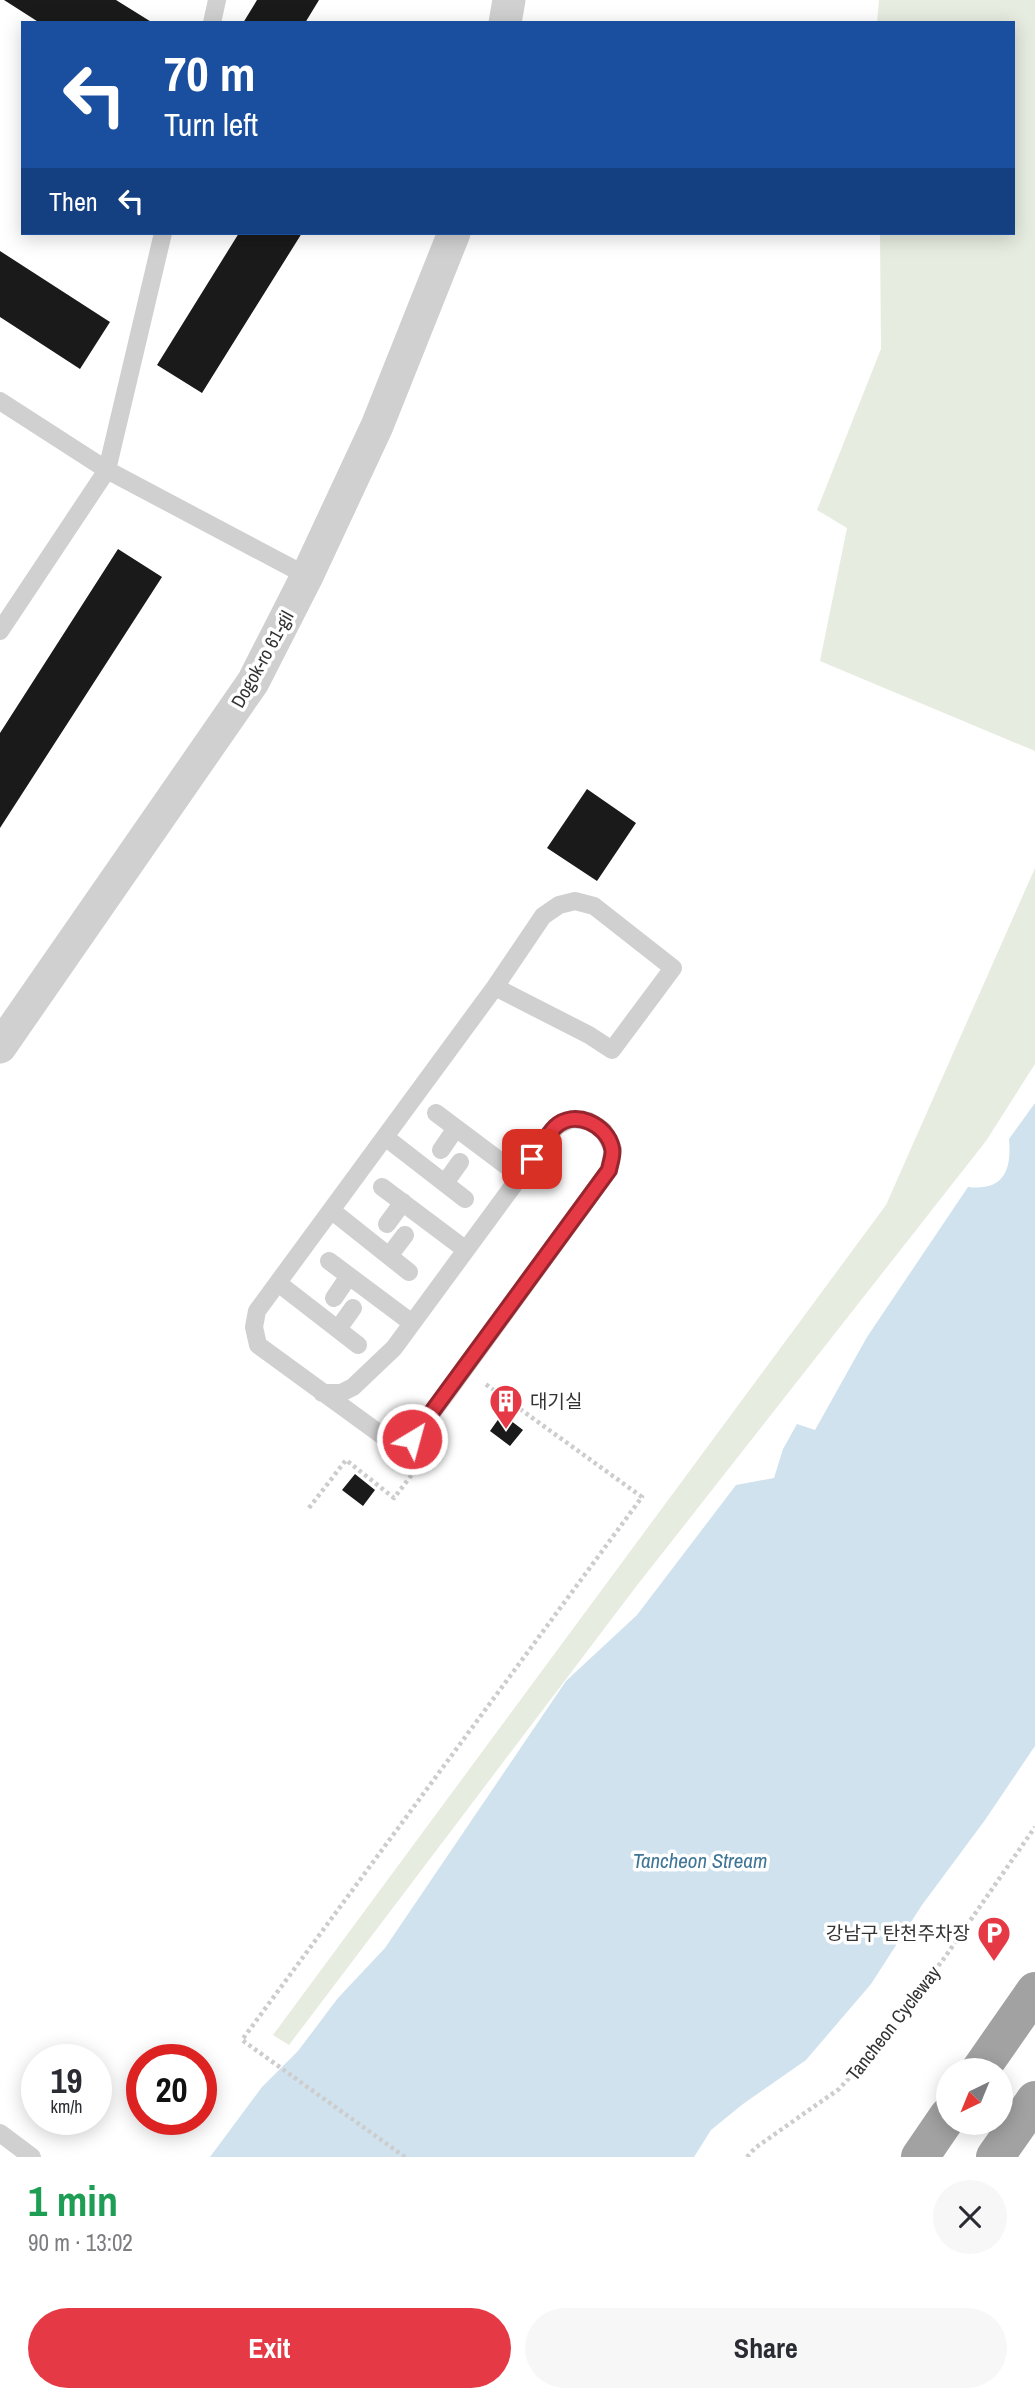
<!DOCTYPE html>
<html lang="en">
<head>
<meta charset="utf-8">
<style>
  :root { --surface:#fff; --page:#f7f7f7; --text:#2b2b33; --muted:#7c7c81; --accent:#e63946 }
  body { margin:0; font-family:"Archivo Narrow","Noto Sans KR",sans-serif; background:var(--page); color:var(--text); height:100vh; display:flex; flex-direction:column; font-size:26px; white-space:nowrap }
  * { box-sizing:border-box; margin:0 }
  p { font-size:23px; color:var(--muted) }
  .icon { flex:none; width:38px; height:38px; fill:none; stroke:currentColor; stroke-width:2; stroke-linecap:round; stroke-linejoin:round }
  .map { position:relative; height:2157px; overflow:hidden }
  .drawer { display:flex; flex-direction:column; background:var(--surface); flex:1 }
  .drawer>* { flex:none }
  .banner { position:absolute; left:21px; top:21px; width:994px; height:214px; border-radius:0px; box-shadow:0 4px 18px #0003; background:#1a4fa0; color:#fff; overflow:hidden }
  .needle { width:46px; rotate:223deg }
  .buttons { position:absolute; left:936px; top:2058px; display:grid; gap:14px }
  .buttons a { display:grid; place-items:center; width:77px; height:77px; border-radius:50%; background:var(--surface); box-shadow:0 4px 18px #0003; font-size:35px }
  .speed { position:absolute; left:21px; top:2044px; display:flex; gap:14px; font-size:35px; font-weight:700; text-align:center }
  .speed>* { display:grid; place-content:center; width:91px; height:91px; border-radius:50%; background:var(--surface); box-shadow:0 4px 18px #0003; line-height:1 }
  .speed small { font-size:18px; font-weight:400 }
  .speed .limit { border:10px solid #d22; background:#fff; color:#111 }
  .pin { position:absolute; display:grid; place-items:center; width:60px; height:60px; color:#fff; margin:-30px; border-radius:14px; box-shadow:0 4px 10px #0006 }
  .me { position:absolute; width:77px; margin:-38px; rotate:37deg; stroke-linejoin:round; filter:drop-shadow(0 0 5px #0008) }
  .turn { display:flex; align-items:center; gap:24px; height:147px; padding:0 28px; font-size:32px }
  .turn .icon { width:91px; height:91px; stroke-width:2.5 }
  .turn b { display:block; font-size:49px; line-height:60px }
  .then { display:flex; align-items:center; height:66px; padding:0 28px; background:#0003; gap:14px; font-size:26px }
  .round { display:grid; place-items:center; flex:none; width:74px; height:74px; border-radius:37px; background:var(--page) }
  .overview { display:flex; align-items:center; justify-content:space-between; height:119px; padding:0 28px }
  h1 { font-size:42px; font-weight:700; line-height:52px; color:#1e9e55 }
  .cta { display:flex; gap:14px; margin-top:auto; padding:14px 28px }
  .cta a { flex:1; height:80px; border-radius:42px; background:var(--accent); color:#fff; font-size:28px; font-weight:700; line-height:80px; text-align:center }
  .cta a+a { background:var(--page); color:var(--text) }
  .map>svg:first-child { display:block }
</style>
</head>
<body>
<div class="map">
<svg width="1035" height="2157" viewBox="0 0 1035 2157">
  <rect width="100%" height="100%" fill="#fff"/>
  <!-- green -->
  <path fill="#e6ecdf" d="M 879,0 L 1035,0 L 1035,751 L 820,661 L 847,528 L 817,510 L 881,349 L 880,233 L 1013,233 L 1013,23 L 877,23 Z
    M 1035,868 L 1035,1064 L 986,1141 L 635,1588 L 289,2045 L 273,2035 L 886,1205 Z"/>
  <!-- water -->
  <path fill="#cfe2ee" d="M 1035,1103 L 1035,1746 L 985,1820 L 922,1905 L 871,1984 L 806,2060 L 743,2104 L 711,2130 L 694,2157 L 210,2157 L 262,2087 L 298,2051 L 338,1998 L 385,1948 L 566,1681 L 637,1615 L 736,1485 L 774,1478 L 783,1449 L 797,1424 L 815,1430 L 867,1337 L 968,1187 C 1003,1191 1012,1171 1009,1139 Z"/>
  <!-- building -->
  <path fill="#1a1a1a" d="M 4,0 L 116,0 L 153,23 L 40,23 Z
    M 257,0 L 319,0 L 305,23 L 243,23 Z
    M 239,233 L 302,233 L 202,393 L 157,365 Z
    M 0,251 L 110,322 L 80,369 L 0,317 Z
    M 118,549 L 162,577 L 0,828 L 0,733 Z
    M 587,789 L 636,823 L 597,881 L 547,848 Z
    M 502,1414 L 523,1430 L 510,1446 L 490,1431 Z
    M 355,1474 L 375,1490 L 363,1506 L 342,1490 Z"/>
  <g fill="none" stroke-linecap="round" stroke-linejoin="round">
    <!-- path -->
    <path stroke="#cdcdcd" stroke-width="4.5" stroke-dasharray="3.5 3.5" stroke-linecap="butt" d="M 309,1508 L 346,1460 L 394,1498 L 420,1464
      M 405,2157 L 242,2040 L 642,1497 L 484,1383
      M 747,2157 L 755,2148 L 839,2089 L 875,2050 L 945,1957 L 1035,1827"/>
    <!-- service -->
    <path stroke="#d0d0d0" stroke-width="18" d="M 212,23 L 217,0
      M 0,401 L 107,470 L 307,576
      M 0,631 L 107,470 L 163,233
      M 436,1113 L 520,1176
      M 385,1137 L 465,1199
      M 441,1150 L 456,1128
      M 445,1183 L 460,1162
      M 382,1187 L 466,1250
      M 331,1210 L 409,1272
      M 387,1224 L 403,1202
      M 389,1256 L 405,1235
      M 329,1261 L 412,1323
      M 278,1283 L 358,1345
      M 334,1298 L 349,1276
      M 338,1329 L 353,1308
      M 322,1393 L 341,1393 L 353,1387 L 394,1348 L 557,1126 L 572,1119 L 589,1121 L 603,1130 L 613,1149 L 609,1170 L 444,1397 L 412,1439 L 398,1447 L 258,1345 L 254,1327 L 257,1311 L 495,987 L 543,916 L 559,905 L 575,901 L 594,906 L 673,968 L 612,1050 L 589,1035 L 495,987
      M 0,2133 L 32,2157"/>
    <!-- minor -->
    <path stroke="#d0d0d0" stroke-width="33" d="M 505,23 L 509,0
      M 0,1047 L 253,682 L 307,576 L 377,426 L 454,233"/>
    <!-- trunk -->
    <path stroke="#a2a2a2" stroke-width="38" d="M 980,2070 L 1035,1991
      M 920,2157 L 948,2116
      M 995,2157 L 1035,2100"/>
  </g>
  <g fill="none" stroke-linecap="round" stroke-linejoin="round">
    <defs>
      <path id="route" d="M 412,1439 L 609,1170 C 610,1164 614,1154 612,1148 C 607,1124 574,1109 555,1127 C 546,1136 540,1149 532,1159"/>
    </defs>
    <!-- route casing -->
    <use href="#route" stroke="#96252e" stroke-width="18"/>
    <!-- route -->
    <use href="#route" stroke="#e63946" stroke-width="12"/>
  </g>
  <!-- icons -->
  <defs>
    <symbol id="building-pin" viewBox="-11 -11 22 30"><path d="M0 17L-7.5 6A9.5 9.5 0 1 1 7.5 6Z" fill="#e63946" stroke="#fff"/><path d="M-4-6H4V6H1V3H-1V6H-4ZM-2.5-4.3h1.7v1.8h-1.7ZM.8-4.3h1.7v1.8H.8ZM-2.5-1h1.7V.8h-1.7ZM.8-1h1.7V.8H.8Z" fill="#fff"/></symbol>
    <symbol id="parking-pin" viewBox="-11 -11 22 30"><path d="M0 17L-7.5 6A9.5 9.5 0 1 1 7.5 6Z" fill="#e63946" stroke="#fff"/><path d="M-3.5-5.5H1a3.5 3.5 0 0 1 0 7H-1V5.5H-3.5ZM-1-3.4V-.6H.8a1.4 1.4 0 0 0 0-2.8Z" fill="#fff"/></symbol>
  </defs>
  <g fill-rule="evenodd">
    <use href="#building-pin" x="487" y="1382" width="38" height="52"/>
    <use href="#parking-pin" x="975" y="1914" width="38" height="52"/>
  </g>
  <g text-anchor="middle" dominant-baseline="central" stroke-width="7" stroke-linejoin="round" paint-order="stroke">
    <!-- street labels -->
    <g font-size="19" fill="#333" stroke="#fff">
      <text transform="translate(262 659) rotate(-61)">Dogok-ro 61-gil</text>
      <text transform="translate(893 2023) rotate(-52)">Tancheon Cycleway</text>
    </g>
    <!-- poi labels -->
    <g font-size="19" fill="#333" stroke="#fff" text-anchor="start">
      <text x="530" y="1401">대기실</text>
      <text x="970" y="1933" text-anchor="end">강남구 탄천주차장</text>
    </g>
    <!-- water labels -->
    <g font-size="21" font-style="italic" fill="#3f7597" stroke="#fff">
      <text x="700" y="1860">Tancheon Stream</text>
    </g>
  </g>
</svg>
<div class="buttons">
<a><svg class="needle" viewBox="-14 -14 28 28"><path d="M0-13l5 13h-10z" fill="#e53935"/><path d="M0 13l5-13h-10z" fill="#7c7c81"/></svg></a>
</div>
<div class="speed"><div>19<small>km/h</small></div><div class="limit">20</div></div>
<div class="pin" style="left:532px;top:1159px;background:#d93025"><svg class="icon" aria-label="arrive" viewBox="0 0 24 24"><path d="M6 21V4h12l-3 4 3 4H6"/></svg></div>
<svg class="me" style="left:412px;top:1439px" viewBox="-20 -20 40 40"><circle r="17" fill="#e63946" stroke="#fff" stroke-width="3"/><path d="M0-11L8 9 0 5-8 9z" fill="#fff"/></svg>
<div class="banner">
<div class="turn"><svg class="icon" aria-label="left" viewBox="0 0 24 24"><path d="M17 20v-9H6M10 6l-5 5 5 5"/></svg><div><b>70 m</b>Turn left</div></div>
<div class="then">Then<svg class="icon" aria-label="left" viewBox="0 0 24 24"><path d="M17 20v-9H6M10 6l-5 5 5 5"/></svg></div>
</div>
</div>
<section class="drawer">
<div class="overview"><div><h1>1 min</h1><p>90 m · 13:02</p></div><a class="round"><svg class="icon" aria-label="close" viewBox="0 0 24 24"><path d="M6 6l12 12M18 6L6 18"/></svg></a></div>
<div class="cta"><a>Exit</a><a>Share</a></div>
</section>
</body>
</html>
